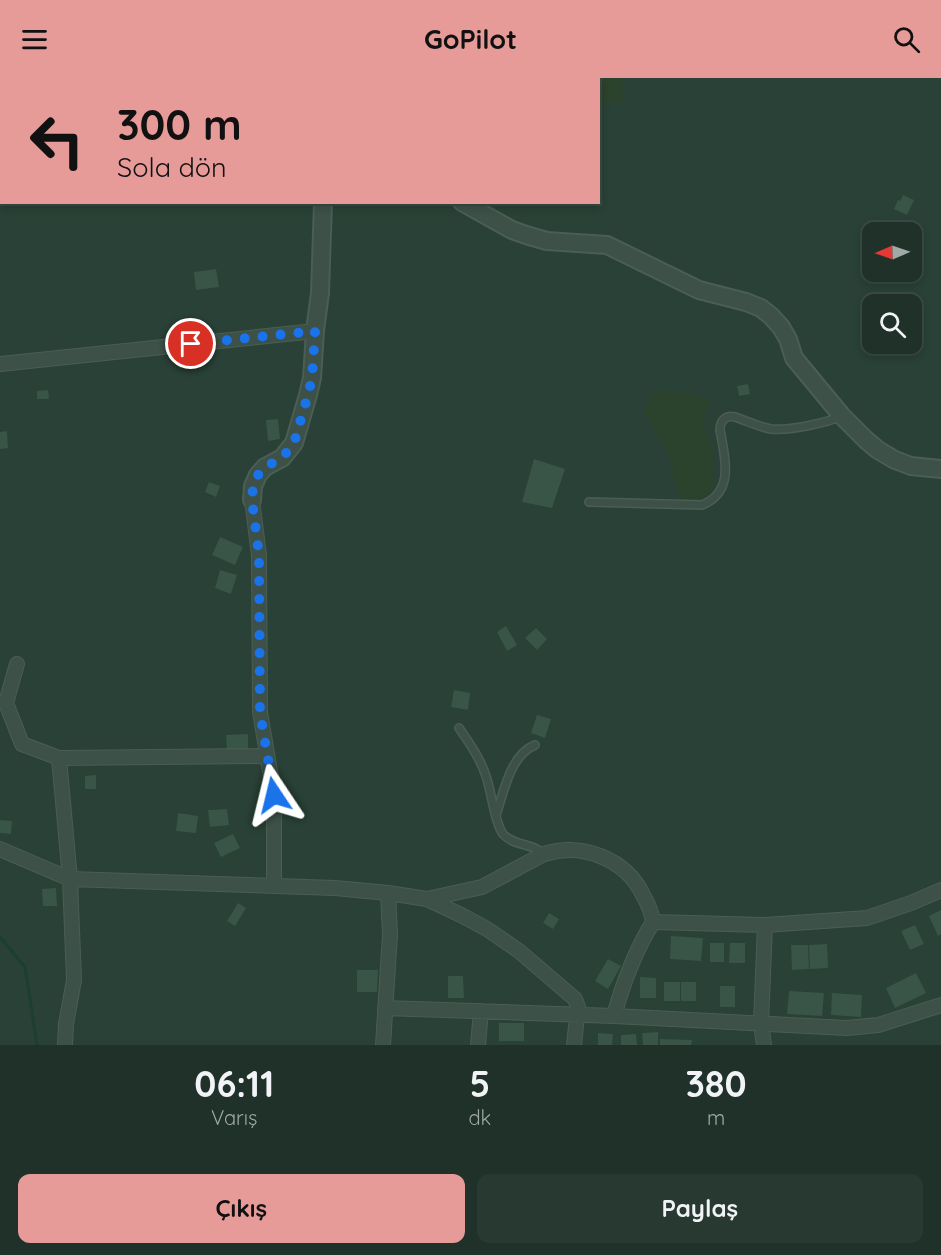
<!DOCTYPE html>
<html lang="tr">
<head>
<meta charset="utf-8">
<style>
  :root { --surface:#1f3128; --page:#273930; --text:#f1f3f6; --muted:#a1a9a8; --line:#3c4c45; --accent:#e69b98 }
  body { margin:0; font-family:Quicksand,sans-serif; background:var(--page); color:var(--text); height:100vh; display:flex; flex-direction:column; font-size:22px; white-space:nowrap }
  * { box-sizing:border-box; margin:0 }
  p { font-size:20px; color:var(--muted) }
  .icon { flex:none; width:33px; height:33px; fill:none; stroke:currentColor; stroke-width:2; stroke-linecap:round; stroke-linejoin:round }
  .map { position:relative; height:967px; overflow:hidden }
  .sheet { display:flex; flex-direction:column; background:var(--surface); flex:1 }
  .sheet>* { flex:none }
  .top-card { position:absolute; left:0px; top:0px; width:600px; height:126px; box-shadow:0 3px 9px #0003,0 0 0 2px var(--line); background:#e69b98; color:#111; overflow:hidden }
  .needle { width:39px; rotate:268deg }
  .tools { position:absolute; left:862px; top:144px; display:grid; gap:12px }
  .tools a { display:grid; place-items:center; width:60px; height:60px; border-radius:12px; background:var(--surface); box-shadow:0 3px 9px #0003,0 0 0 2px var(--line); font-size:30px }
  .pin { position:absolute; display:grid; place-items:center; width:51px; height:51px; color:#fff; margin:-26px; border:3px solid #fff; border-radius:50%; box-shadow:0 2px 6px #0007 }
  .me { position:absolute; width:66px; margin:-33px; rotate:350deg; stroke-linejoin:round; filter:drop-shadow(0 0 4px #0008) }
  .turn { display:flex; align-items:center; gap:21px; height:126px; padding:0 18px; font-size:27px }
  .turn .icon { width:78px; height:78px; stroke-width:2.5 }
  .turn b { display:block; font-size:42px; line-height:51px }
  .eta { display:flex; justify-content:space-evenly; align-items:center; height:102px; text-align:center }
  .eta b { font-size:36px; font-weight:700; line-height:42px }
  .cta { display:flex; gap:12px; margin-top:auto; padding:12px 18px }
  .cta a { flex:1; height:69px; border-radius:12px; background:var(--accent); color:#111; font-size:24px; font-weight:700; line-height:69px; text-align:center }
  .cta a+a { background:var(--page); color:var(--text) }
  header { display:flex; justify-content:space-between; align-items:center; height:78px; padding:0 18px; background:var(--accent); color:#111; font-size:27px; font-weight:700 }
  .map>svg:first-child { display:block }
</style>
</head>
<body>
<header><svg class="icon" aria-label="menu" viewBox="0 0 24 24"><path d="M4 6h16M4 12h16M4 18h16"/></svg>GoPilot<svg class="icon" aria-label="search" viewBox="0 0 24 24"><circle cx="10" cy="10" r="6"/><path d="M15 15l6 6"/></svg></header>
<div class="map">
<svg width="941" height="967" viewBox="0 0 941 967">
  <rect width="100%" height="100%" fill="#294136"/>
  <!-- green -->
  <path fill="#2b422d" d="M 317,0 L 621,0 L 625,22 L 599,29 L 598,2 L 318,2 Z
    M 654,314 L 682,314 L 712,322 L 702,340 L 713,374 L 714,412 L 687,427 L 677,412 L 668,374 L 643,333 Z"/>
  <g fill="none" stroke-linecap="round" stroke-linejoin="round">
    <!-- stream -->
    <path stroke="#1c3f2f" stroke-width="3" d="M 0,859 L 25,889 L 37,967"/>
  </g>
  <!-- building -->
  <path fill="#395547" d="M 903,117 L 914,122 L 907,137 L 894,131 L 898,122 L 900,123 Z
    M 216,191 L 219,209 L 196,212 L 194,194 Z
    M 184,276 L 189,286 L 179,290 L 175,280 Z
    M 748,306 L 750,316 L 739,318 L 737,308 Z
    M 48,312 L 49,321 L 37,321 L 37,313 Z
    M 278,341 L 280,361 L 268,363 L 266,342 Z
    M 7,353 L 8,370 L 0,371 L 0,354 Z
    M 534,381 L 565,391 L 552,430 L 522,424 Z
    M 209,404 L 220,408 L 216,419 L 205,414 Z
    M 220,459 L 243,469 L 235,487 L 212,477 Z
    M 220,492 L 237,497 L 231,516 L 215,510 Z
    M 506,548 L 517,567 L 507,573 L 497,554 Z
    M 536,550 L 547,561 L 537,572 L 525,560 Z
    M 454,612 L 470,615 L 468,632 L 451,629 Z
    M 537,637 L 551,641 L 545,660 L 531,655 Z
    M 248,656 L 248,673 L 227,673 L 226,657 Z
    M 96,697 L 96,711 L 85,711 L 85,698 Z
    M 227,731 L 229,747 L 210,749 L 208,732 Z
    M 178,735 L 198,738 L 196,755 L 176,753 Z
    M 0,742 L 12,743 L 11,756 L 0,755 Z
    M 233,756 L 240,770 L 221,779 L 214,765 Z
    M 56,810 L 57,828 L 43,828 L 42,811 Z
    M 238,825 L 246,830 L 235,848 L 227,843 Z
    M 941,832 L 941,856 L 938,858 L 929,838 Z
    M 549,835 L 559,841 L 553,851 L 543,845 Z
    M 915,847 L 924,866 L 910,872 L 901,853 Z
    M 671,858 L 703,860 L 701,883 L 670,881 Z
    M 710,865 L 724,865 L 724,884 L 710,884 Z
    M 730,865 L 745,865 L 745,885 L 729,885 Z
    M 827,866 L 828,890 L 810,891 L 809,867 Z
    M 791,867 L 808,867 L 809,891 L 792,892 Z
    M 608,881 L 621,888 L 608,911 L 595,903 Z
    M 357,892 L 378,892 L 377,914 L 357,914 Z
    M 916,895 L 926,915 L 895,930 L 886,910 Z
    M 448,898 L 463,898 L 464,920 L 448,920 Z
    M 640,899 L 656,900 L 656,920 L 640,920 Z
    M 664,904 L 680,904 L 680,923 L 664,923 Z
    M 681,904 L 696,904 L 696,923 L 681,923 Z
    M 720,908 L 735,908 L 735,929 L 720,929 Z
    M 789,913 L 824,915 L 822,938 L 787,936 Z
    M 832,915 L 862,917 L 861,939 L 831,937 Z
    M 499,945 L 524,945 L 524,963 L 499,963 Z
    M 658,954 L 658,967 L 643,967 L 642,955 Z
    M 598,955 L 613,956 L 612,967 L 598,967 Z
    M 636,956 L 637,967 L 621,967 L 621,957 Z
    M 660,961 L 692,962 L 691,967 L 660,967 Z"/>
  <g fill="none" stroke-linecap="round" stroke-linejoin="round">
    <defs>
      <path id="service" d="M 411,2 L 416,0
        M 589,424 L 702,427 C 735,414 725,379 720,352 C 720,342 726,337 735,339 C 747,343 759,349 771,351 C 789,353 826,345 842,338
        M 459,650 C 470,666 480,680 486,698 C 491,712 495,746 503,756 C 513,768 533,765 544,776
        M 496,737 C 504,714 510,677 535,667"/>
      <path id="minor" d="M 0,286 L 315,253
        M 252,422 L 259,477 L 260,634 L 274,717 L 274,808
        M 17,586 L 6,625 L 22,666 L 59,680 L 70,801 L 74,902 L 66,946 L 65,967
        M 59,680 L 267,678
        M 0,771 L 70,801 L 335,810 L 388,815 L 427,821 L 463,838 L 487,851 L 519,873 L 575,921 L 578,929 L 574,967
        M 427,821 L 482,809 L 544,776 C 582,764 626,781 643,817 C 648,826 652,834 653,844
        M 385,930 L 614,938 L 847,950 L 878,947 L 941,927
        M 614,938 C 623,905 635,873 653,844 L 765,847 L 867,840 L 911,825 L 941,812
        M 383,967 L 390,857 L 388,815
        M 478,967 L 481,933
        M 764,967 L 761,946 L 765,847"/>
      <path id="tertiary" d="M 462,124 L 512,152 L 529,158 L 547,163 L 607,167 L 699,212 L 746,224 L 761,230 L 771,238 L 781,249 L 788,261 L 794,280 L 842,338 L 866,362 L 878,372 L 895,382 L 911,388 L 941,391
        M 252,422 L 253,408 L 258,397 L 265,389 L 282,380 L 294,365 L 308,317 L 312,300 L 315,253 L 320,215 L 323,124"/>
    </defs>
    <!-- service casing -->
    <use href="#service" stroke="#4a5e54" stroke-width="10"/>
    <!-- minor casing -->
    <use href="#minor" stroke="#4a5e54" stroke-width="16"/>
    <!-- tertiary casing -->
    <use href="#tertiary" stroke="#4a5e54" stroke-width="20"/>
    <!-- path -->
    <path stroke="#455a45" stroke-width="2" stroke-dasharray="4.5 4.5" stroke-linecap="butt" d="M 315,0 L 316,2"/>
    <!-- service -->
    <use href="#service" stroke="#3d5148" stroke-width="7"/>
    <!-- minor -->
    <use href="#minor" stroke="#3d5148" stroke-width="14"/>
    <!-- tertiary -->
    <use href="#tertiary" stroke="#3d5148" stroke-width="16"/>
  </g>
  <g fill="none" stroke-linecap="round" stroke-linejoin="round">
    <!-- route -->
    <path stroke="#1a73e8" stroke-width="10" stroke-dasharray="0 18" d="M 191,266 L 315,253 L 312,300 L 308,317 L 294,365 L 282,380 L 265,389 L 258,397 L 253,408 L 252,422 L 259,477 L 260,634 L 274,717"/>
  </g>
</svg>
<div class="tools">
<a><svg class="needle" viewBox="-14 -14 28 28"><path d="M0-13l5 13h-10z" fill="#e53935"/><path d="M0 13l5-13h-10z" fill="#a1a9a8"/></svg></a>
<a><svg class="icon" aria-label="search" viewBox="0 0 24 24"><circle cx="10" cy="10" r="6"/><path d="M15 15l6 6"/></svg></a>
</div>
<div class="pin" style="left:191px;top:266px;background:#d93025"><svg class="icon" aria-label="arrive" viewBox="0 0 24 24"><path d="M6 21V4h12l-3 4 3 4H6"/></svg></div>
<svg class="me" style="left:274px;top:717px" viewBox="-20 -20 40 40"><path d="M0-17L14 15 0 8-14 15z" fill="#1a73e8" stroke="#fff" stroke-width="4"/></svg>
<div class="top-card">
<div class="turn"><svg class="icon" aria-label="left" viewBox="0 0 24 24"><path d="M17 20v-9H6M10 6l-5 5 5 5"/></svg><div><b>300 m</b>Sola dön</div></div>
</div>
</div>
<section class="sheet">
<div class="eta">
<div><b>06:11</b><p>Varış</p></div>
<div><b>5</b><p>dk</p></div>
<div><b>380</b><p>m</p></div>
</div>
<div class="cta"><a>Çıkış</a><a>Paylaş</a></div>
</section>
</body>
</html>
